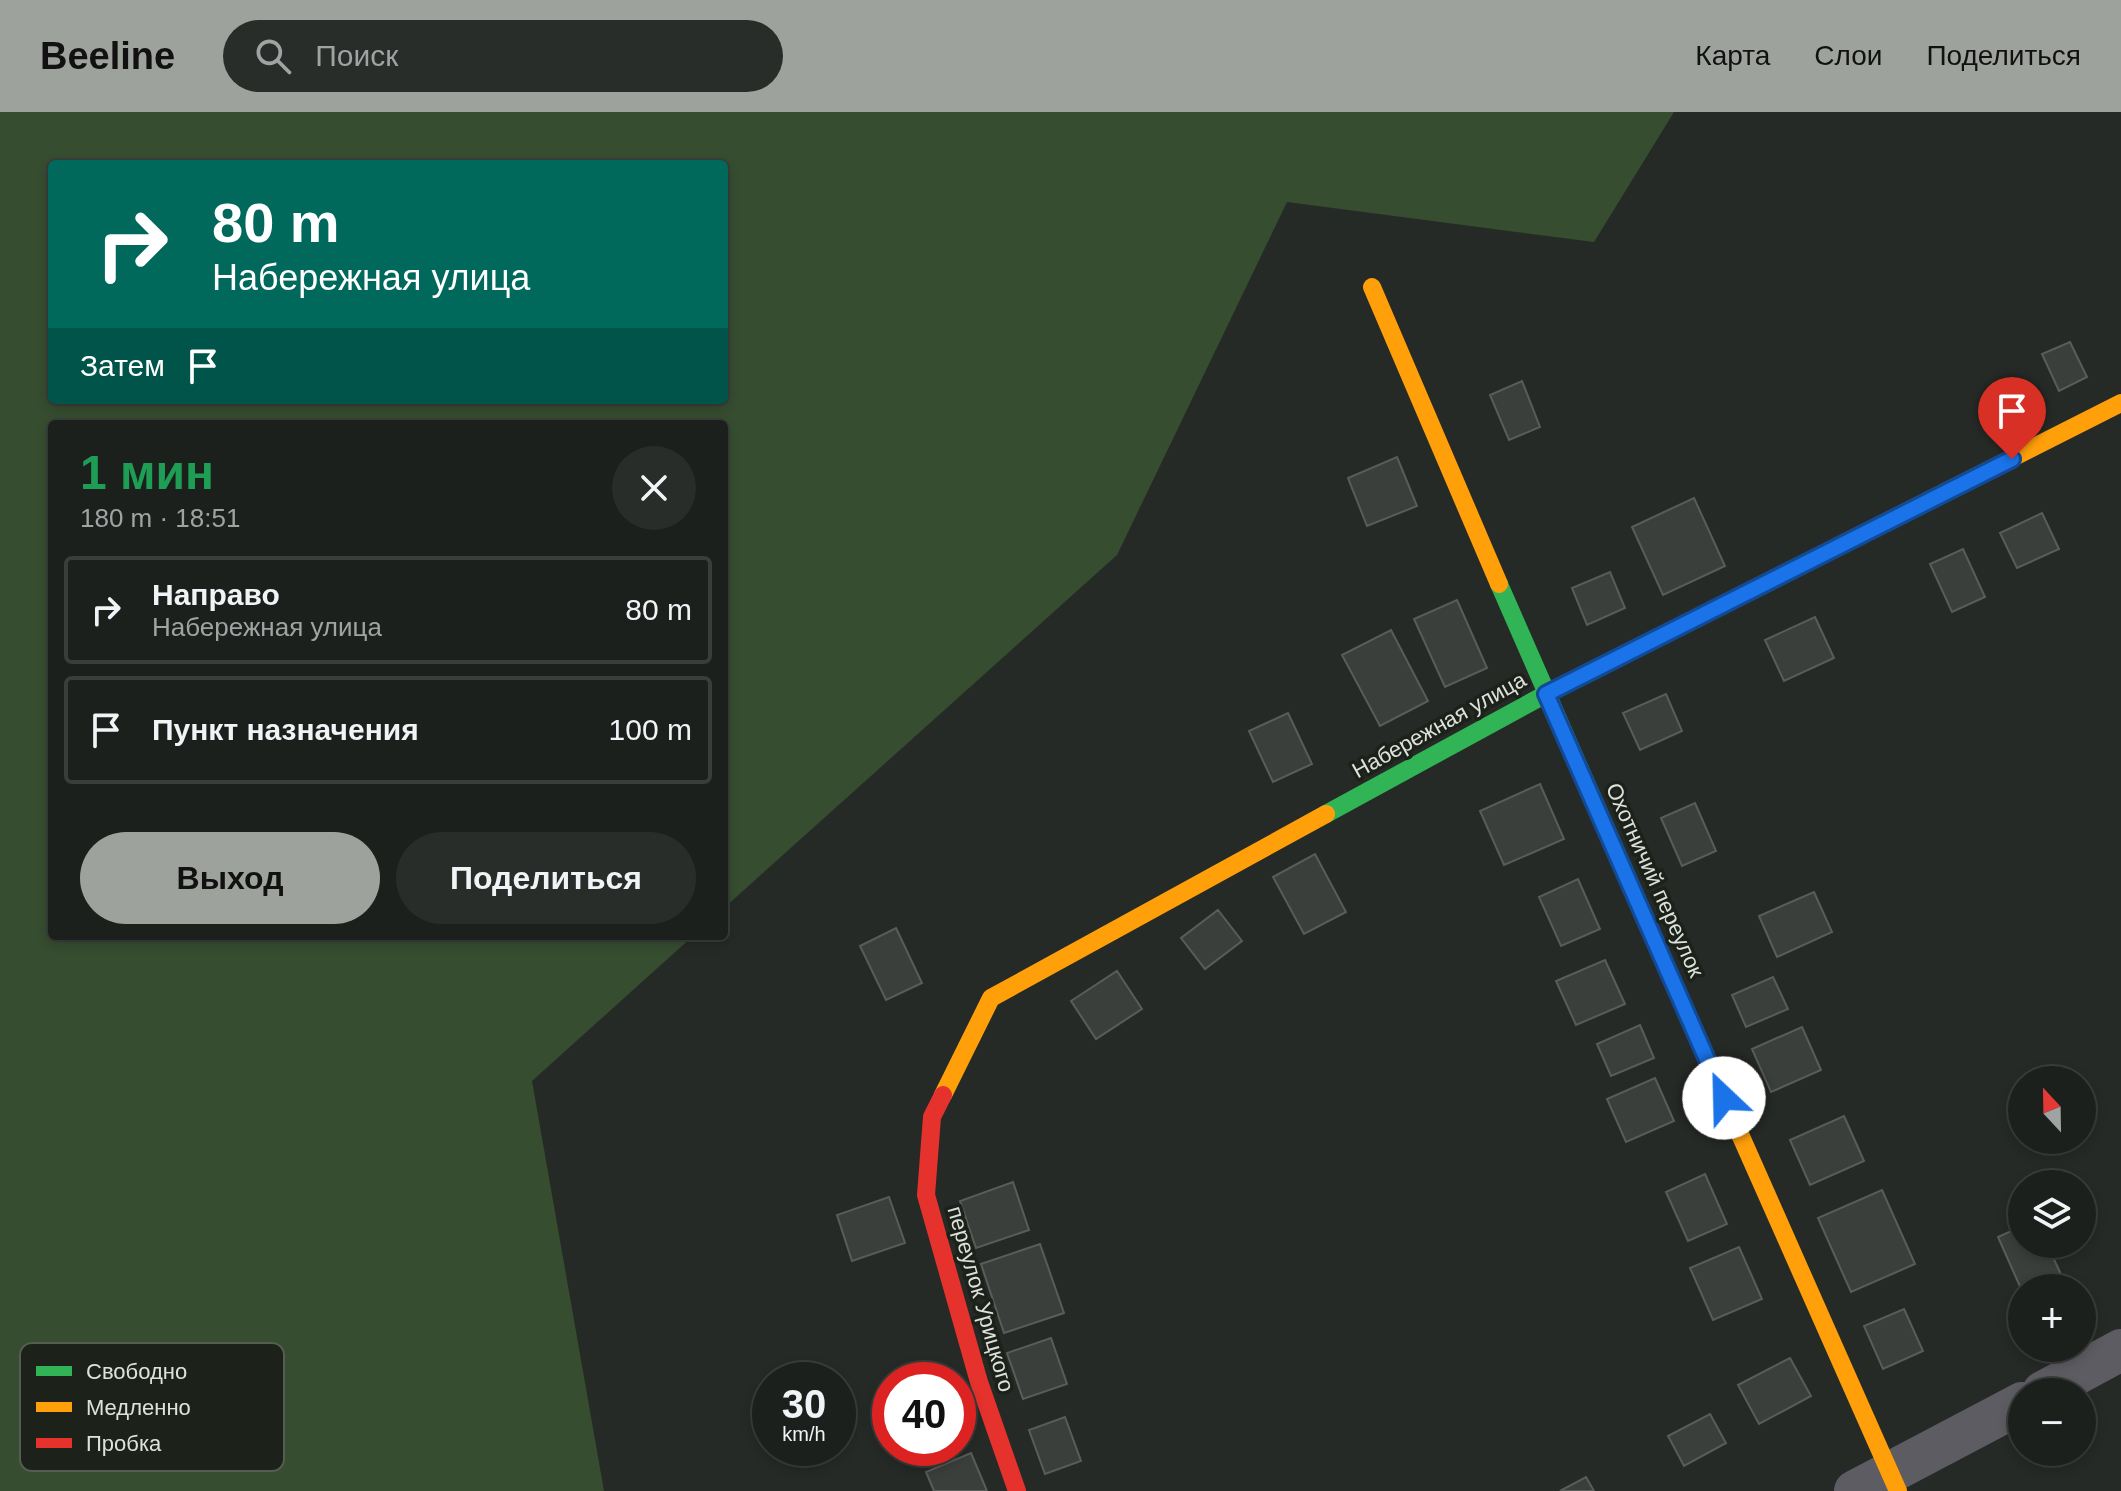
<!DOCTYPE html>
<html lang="ru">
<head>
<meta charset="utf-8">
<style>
  :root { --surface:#1c201c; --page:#292d29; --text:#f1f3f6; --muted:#a0a3a3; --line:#3a3e3b; --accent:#9ea29c }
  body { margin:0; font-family:Arial,sans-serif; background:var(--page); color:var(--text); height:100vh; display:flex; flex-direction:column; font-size:30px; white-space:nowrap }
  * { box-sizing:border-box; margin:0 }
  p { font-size:26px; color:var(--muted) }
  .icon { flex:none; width:44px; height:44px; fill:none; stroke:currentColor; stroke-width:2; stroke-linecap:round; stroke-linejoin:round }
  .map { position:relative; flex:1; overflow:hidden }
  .sheet { position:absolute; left:48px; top:308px; width:680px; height:520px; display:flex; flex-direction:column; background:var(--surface); border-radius:8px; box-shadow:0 4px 12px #0003,0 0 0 2px var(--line) }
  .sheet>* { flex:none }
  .banner { position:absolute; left:48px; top:48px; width:680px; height:244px; border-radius:8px; box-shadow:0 4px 12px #0003,0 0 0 2px var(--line); background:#00695c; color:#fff; overflow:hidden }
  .needle { width:52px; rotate:338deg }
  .controls { position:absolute; left:2008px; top:954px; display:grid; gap:16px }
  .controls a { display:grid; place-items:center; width:88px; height:88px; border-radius:50%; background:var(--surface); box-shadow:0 4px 12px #0003,0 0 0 2px var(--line); font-size:40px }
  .speed { position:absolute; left:752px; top:1250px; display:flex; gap:16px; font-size:40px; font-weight:700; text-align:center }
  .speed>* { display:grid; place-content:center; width:104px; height:104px; border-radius:50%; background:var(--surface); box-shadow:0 4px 12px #0003,0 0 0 2px var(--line); line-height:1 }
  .speed small { font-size:20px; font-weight:400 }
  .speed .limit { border:12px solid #d22; background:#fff; color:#111 }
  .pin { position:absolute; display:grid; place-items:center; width:68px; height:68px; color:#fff; margin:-82px -34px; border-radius:50% 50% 50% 0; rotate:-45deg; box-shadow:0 0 8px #0007 }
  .pin .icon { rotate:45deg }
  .me { position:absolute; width:88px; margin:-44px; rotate:336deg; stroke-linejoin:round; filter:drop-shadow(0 0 6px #0008) }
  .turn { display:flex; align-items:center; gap:28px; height:168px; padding:0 32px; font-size:36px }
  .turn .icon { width:104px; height:104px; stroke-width:2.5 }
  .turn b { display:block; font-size:56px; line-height:68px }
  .then { display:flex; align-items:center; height:76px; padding:0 32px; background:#0003; gap:16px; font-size:30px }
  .round { display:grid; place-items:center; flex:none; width:84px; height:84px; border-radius:42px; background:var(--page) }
  .summary { display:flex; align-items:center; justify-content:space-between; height:136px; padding:0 32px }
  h1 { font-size:48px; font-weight:800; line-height:60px; color:#1e9e55 }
  .action { display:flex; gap:16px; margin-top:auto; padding:16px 32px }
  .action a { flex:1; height:92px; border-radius:48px; background:var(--accent); color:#111; font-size:32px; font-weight:800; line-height:92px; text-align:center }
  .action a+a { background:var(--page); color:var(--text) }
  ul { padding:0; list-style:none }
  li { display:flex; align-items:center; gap:24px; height:108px; margin:0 16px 12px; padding:0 16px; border:4px solid var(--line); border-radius:8px }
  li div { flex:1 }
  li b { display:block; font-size:30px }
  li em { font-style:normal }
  header { display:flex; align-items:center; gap:48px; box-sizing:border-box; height:112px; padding:0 40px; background:var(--accent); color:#111 }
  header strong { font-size:38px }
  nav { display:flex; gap:44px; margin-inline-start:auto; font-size:28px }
  .search { width:560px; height:72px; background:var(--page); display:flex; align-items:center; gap:20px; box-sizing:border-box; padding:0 28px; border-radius:44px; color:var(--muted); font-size:30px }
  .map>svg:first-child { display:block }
</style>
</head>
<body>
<header>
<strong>Beeline</strong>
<div class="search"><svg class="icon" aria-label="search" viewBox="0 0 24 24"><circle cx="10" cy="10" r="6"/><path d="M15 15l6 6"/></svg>Поиск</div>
<nav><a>Карта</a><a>Слои</a><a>Поделиться</a></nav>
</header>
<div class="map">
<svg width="2121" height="1379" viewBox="0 0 2121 1379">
  <rect width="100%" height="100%" fill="#262a26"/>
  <!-- green -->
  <path fill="#364d30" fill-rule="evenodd" d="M 0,0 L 1674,0 L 1594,130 L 1287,90 L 1117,443 L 724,796 L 724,312 L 52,312 L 52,824 L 693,824 L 532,969 L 604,1379 L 0,1379 ZM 52,52 L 724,52 L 724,288 L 52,288 Z"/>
  <!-- building -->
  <path fill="#3b3f3b" stroke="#595d59" stroke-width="2" d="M 2070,230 L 2087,265 L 2059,279 L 2042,242 Z
    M 1522,269 L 1540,315 L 1509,328 L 1490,283 Z
    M 1397,345 L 1417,394 L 1367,414 L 1348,366 Z
    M 1694,386 L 1725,454 L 1663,483 L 1632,415 Z
    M 2042,401 L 2059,437 L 2017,456 L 2000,421 Z
    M 1963,437 L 1985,485 L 1952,500 L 1930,452 Z
    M 1610,460 L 1625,496 L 1587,513 L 1572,476 Z
    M 1457,488 L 1487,556 L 1445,575 L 1414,507 Z
    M 1815,505 L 1834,546 L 1784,569 L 1765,528 Z
    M 1391,518 L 1428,589 L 1380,614 L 1342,543 Z
    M 1666,582 L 1682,619 L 1640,638 L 1623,601 Z
    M 1288,601 L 1312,652 L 1273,670 L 1249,619 Z
    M 1540,672 L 1564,727 L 1504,753 L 1480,699 Z
    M 1695,691 L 1716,739 L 1682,754 L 1661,706 Z
    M 1315,742 L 1346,800 L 1304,822 L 1273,765 Z
    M 1578,767 L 1600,817 L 1561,834 L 1539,785 Z
    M 1814,780 L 1832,820 L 1777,845 L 1759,804 Z
    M 1218,798 L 1242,829 L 1205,857 L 1181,826 Z
    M 896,816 L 922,871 L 886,888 L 860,834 Z
    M 1605,848 L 1625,892 L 1576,913 L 1556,869 Z
    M 1117,859 L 1142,897 L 1096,927 L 1071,889 Z
    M 1773,865 L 1788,897 L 1746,915 L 1732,883 Z
    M 1640,913 L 1654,946 L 1611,964 L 1597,932 Z
    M 1802,915 L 1821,958 L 1771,980 L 1752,937 Z
    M 1655,966 L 1674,1009 L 1626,1030 L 1607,987 Z
    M 1844,1004 L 1864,1049 L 1810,1073 L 1790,1028 Z
    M 1705,1062 L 1727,1112 L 1688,1129 L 1666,1080 Z
    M 1013,1070 L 1029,1118 L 976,1136 L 960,1089 Z
    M 1882,1078 L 1915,1152 L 1851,1180 L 1818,1106 Z
    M 889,1085 L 905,1131 L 852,1149 L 837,1103 Z
    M 2022,1114 L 2022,1132 L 2047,1132 L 2064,1169 L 2047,1176 L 2022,1176 L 2022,1179 L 1998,1125 Z
    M 1040,1132 L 1064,1201 L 1004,1221 L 981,1152 Z
    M 1739,1135 L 1762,1187 L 1713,1208 L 1690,1156 Z
    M 1904,1197 L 1923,1239 L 1883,1257 L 1864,1214 Z
    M 1051,1226 L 1067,1272 L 1023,1287 L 1007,1241 Z
    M 1790,1246 L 1811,1284 L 1759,1312 L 1738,1273 Z
    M 1710,1302 L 1726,1331 L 1684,1354 L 1668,1324 Z
    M 1065,1305 L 1081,1349 L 1045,1362 L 1029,1318 Z
    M 971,1341 L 987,1379 L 934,1379 L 926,1360 Z
    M 1586,1365 L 1594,1379 L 1560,1379 Z"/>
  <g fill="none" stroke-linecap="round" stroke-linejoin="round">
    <!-- street -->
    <path stroke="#5e5c63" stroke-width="42" d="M 2043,1280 L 2121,1238
      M 1855,1379 L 2022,1291"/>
    <!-- fast -->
    <path stroke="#30b455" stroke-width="18" d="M 1499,472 L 1735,1011
      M 1326,702 L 1546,582 L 1775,466"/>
    <!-- slow -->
    <path stroke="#ff9f0a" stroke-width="18" d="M 1372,175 L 1499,472
      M 1775,466 L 2121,291
      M 943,983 L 991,886 L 1326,702
      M 1735,1011 L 1898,1379"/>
    <!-- jam -->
    <path stroke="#e5322d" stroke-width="18" d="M 943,983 L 932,1005 L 926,1083 L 979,1270 L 1017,1379"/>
  </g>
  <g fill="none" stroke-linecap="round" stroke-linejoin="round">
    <defs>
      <path id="route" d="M 1724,986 L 1546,582 L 2012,347"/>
    </defs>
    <!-- route casing -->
    <use href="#route" stroke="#114b97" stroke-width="20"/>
    <!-- route -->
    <use href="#route" stroke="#1a73e8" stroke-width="14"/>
  </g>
  <g text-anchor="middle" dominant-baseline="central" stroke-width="7" stroke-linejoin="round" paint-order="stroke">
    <!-- street labels -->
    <g font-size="22" fill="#dee2dc" stroke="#1c221a">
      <text transform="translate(1439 613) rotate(-29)">Набережная улица</text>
      <text transform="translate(1655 768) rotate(66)">Охотничий переулок</text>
      <text transform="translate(981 1187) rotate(74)">переулок Урицкого</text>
    </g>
  </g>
  <!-- legend -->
  <rect x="20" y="1231" width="264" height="128" rx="12" fill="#1c221a" stroke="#565c54" stroke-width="2"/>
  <rect x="36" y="1254" width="36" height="10" fill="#30b455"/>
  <rect x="36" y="1290" width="36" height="10" fill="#ff9f0a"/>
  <rect x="36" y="1326" width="36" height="10" fill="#e5322d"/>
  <g font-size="22" fill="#dee2dc">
    <text x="86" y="1267">Свободно</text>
    <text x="86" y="1303">Медленно</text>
    <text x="86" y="1339">Пробка</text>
  </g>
</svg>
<div class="controls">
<a><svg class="needle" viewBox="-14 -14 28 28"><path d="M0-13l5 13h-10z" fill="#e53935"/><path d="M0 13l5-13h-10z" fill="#a0a3a3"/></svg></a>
<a><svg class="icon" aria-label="layers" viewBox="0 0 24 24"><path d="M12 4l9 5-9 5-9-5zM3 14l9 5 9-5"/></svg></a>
<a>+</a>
<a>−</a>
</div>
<div class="speed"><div>30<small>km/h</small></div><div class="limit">40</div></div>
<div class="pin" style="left:2012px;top:347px;background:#d93025"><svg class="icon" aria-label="arrive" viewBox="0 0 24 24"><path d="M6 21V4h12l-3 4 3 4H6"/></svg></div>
<svg class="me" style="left:1724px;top:986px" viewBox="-20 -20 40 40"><circle r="19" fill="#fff"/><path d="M0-13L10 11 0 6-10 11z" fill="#1a73e8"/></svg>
<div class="banner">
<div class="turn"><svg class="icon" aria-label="right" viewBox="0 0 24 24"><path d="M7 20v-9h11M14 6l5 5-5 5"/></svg><div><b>80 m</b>Набережная улица</div></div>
<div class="then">Затем<svg class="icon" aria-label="arrive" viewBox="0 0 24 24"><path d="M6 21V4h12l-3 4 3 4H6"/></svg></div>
</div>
<section class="sheet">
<div class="summary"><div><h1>1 мин</h1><p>180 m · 18:51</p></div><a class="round"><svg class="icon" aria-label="close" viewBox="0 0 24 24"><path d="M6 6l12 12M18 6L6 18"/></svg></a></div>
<ul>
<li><svg class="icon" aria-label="right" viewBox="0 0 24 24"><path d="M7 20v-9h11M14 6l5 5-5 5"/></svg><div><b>Направо</b><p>Набережная улица</p></div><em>80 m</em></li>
<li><svg class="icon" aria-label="arrive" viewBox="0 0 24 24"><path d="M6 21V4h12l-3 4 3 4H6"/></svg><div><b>Пункт назначения</b></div><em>100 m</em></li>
</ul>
<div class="action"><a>Выход</a><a>Поделиться</a></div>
</section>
</div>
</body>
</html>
